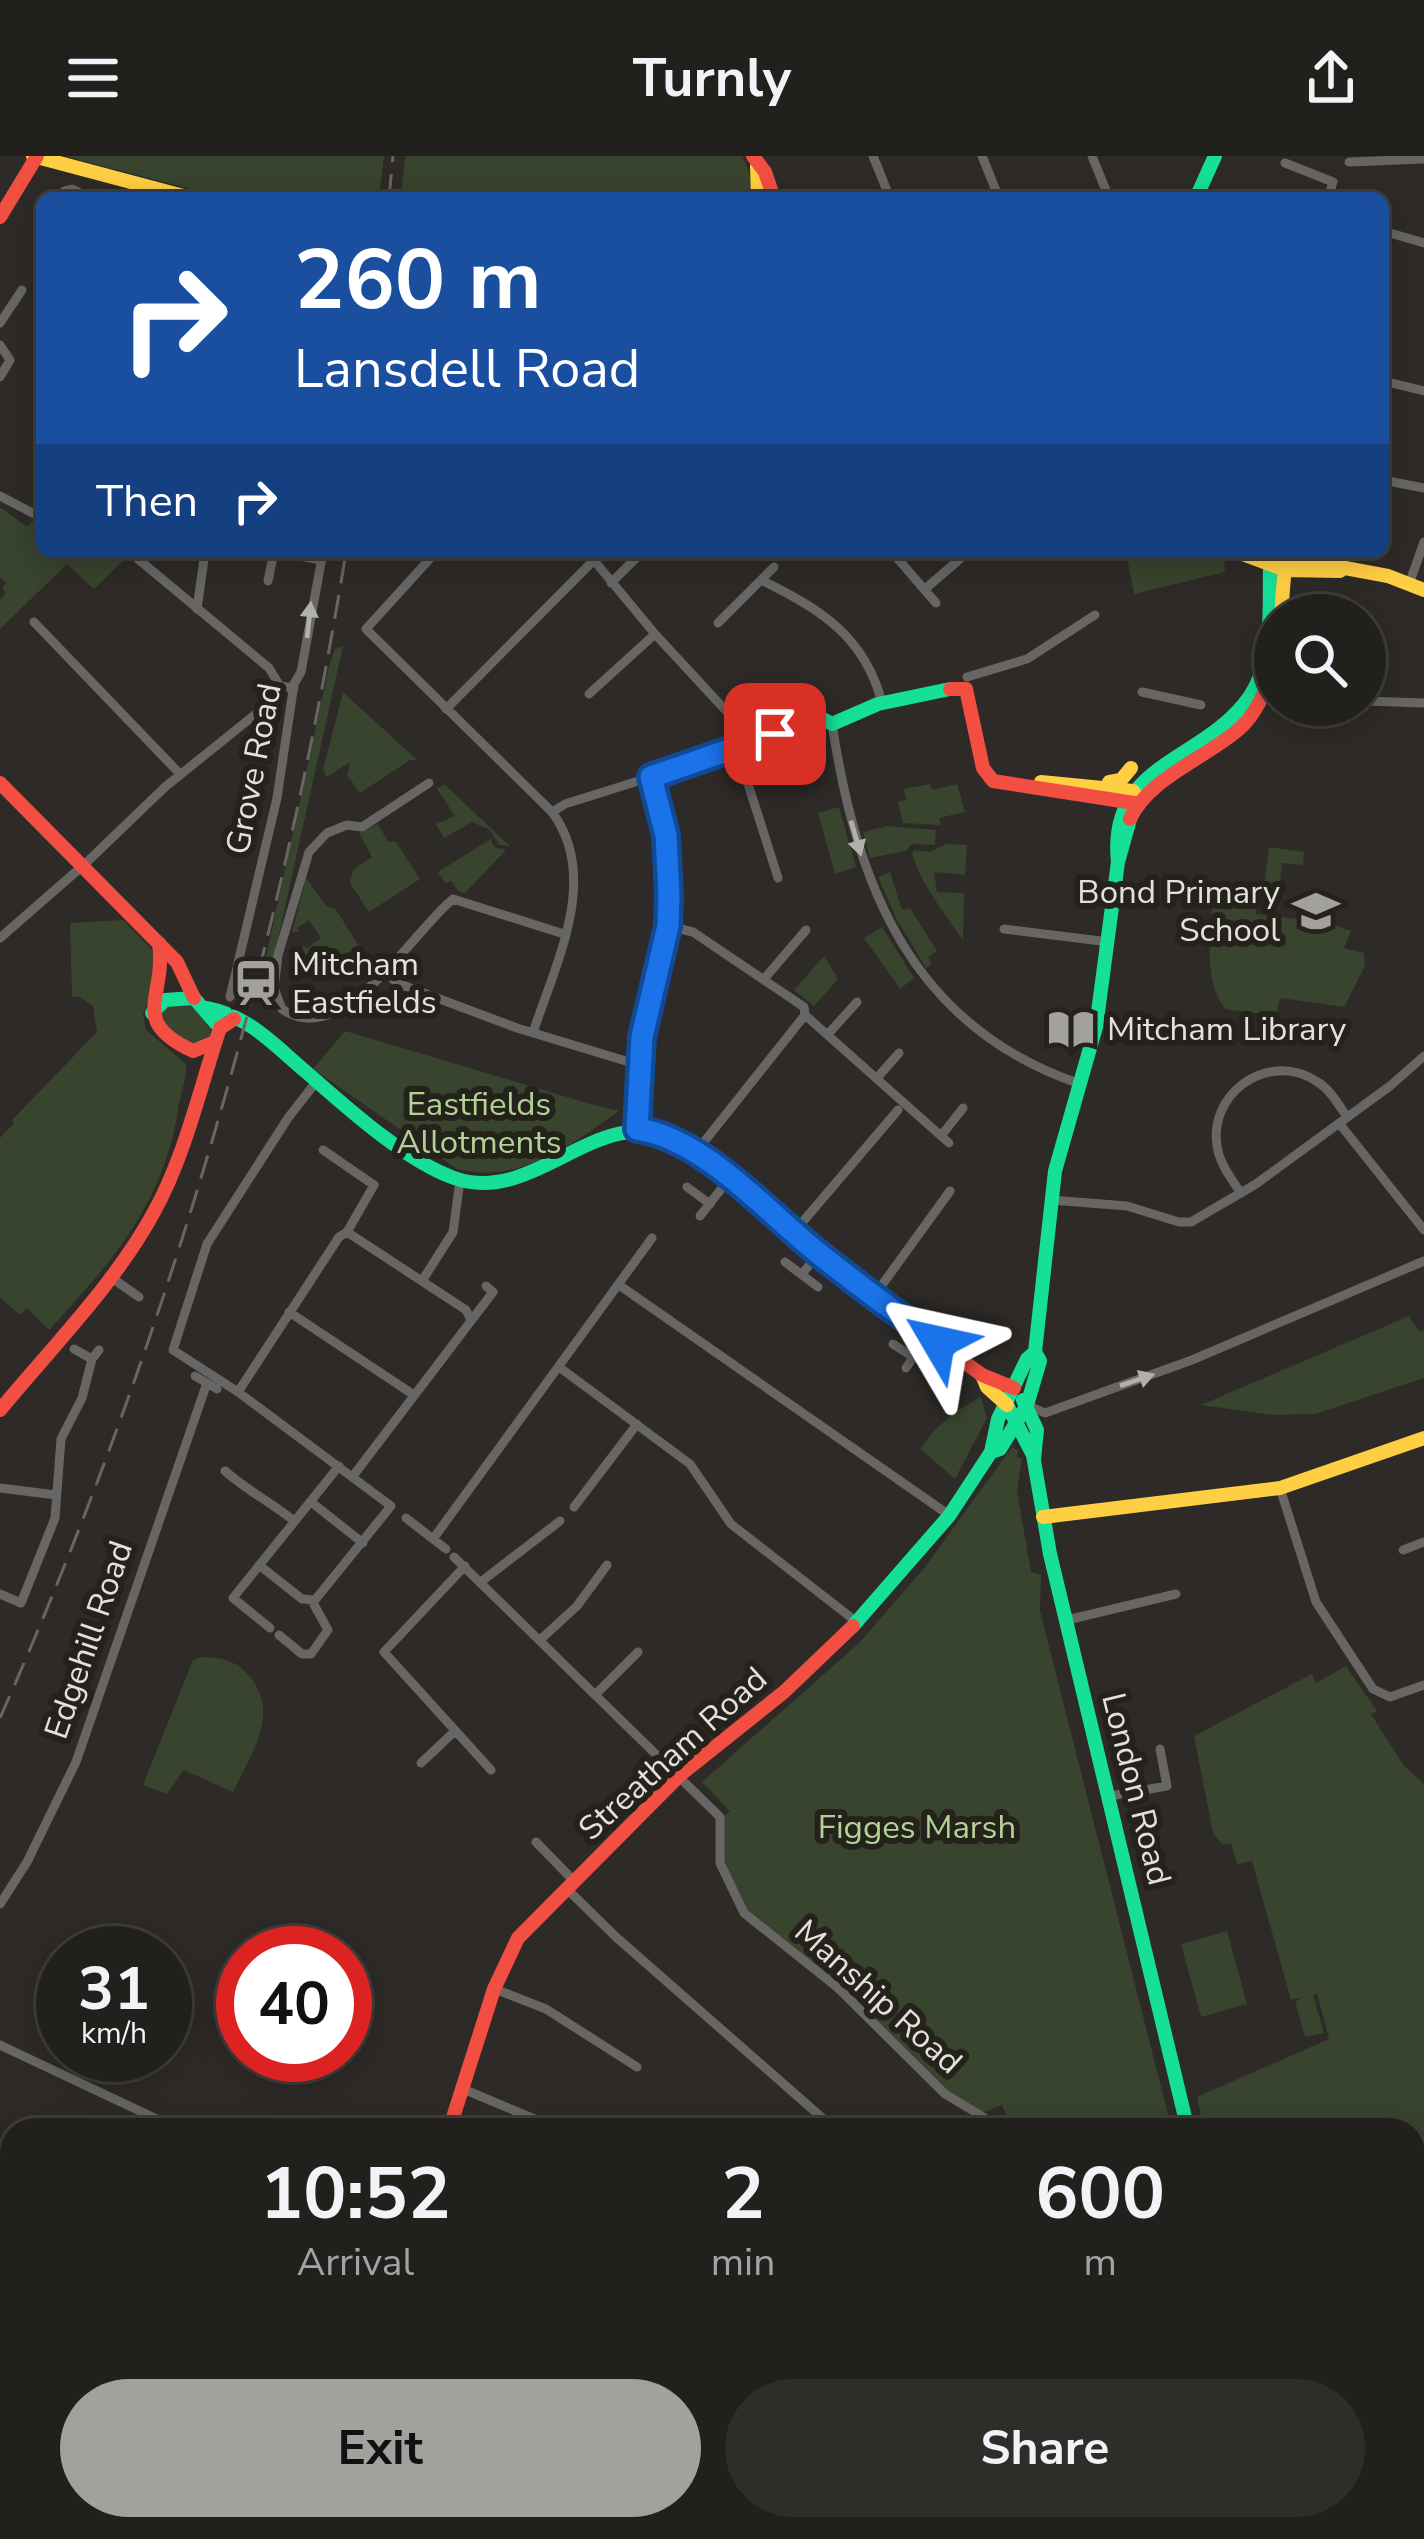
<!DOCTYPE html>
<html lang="en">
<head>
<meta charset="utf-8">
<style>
  :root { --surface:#22201d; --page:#2e2d2a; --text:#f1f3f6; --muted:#a2a3a4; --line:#3f3e3b; --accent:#a3a19d }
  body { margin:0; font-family:"Nunito Sans",sans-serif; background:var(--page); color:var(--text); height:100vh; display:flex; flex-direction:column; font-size:45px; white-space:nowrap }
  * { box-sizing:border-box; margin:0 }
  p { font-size:39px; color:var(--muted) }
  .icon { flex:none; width:66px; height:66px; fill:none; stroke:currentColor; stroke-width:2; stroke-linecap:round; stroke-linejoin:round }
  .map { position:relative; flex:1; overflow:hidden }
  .drawer { position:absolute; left:0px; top:1962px; width:1425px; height:423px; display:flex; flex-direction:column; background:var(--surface); border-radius:36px 36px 0 0; box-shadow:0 6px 30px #0003,0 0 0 3px var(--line) }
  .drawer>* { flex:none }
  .banner { position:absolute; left:36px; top:36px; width:1353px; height:366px; border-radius:18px; box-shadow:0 6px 30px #0003,0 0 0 3px var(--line); background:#1a4fa0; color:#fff; overflow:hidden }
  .tools { position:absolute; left:1254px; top:438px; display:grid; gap:24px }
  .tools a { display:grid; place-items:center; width:132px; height:132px; border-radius:50%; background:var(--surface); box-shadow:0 6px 30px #0003,0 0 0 3px var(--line); font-size:60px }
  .speed { position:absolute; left:36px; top:1770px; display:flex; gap:24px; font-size:60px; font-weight:700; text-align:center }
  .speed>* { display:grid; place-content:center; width:156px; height:156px; border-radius:50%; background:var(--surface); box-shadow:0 6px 30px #0003,0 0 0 3px var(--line); line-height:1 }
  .speed small { font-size:30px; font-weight:400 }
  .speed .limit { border:18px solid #d22; background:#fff; color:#111 }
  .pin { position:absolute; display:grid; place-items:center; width:102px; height:102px; color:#fff; margin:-51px; border-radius:24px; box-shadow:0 6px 18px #0006 }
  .me { position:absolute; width:132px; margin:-66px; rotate:306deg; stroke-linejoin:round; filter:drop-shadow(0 0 9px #0008) }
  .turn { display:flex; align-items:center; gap:42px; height:252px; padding:0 60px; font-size:54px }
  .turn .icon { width:156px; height:156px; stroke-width:2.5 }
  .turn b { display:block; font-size:84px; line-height:102px }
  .then { display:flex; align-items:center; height:114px; padding:0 60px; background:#0003; gap:24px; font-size:45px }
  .eta { display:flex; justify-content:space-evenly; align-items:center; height:204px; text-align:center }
  .eta b { font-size:72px; font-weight:700; line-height:84px }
  .button { display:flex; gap:24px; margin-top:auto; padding:24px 60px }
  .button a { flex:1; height:138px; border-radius:72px; background:var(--accent); color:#111; font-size:48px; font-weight:700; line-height:138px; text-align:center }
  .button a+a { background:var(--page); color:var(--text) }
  header { display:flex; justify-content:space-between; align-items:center; height:156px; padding:0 60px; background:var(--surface); font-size:54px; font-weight:700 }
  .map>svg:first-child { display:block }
</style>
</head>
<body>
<header><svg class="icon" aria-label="menu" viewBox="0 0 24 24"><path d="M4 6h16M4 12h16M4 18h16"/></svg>Turnly<svg class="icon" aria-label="share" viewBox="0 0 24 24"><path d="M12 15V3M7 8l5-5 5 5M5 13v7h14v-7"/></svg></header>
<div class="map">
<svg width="1424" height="2383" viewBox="0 0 1424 2383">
  <rect width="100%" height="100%" fill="#2d2a27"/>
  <!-- green -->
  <path fill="#38442e" d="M 64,0 L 384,0 L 379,42 L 225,42 Z
    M 405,0 L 742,0 C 749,13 754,27 749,42 L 401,42 Z
    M 0,351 L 27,371 L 32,366 L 42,372 L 42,396 L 132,396 L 94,433 L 67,408 L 0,473 L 0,444 L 6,437 L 2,432 L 6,427 L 0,421 Z
    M 1126,396 L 1212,396 L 1224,403 L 1225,416 L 1134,438 Z
    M 343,490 L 272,810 L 264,810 L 329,510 L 335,493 Z
    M 343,536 L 417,604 L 410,604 L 360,637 L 347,619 L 350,606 L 327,621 L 323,614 Z
    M 444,628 L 510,690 L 499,689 L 490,674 L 472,666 L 444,682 L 436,668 L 455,660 L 437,633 Z
    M 930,628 L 932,634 L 957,628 L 965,656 L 939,662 L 941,669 L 903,667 L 898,646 L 906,644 L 904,633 Z
    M 839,651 L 856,711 L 835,718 L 818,657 Z
    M 377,668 L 389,686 L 396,686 L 420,723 L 369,756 L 350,727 L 353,714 L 372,701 L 359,677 Z
    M 887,670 L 936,674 L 935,689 L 912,688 L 906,695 L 870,702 L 863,676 Z
    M 491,683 L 494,691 L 506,694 L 465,737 L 459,736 L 451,725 L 445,727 L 438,716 Z
    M 946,688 L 967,689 L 965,719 L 934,716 L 937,736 L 964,737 L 963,785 C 944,755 923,732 912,698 L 914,694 L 930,696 Z
    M 1269,691 L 1304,696 L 1303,709 L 1282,707 L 1279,736 L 1264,730 Z
    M 890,716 L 902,754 L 910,752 L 937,795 L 928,801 L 932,808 L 926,812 L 897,764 L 878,721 Z
    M 306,722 L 327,751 L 335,752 L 359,790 L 309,822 L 301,811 L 303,790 L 307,792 L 321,782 L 309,764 L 297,772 L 299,776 L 292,776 Z
    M 1230,744 L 1257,747 L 1256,758 L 1329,767 L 1351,775 L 1344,792 L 1364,797 L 1365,810 L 1344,851 L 1280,842 L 1276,860 L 1225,853 C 1205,827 1209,784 1212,752 L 1228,754 Z
    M 123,764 L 155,797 L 159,813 L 143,859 L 146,874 L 186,908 C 187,924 180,938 178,954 C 164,1047 112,1106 49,1174 L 27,1152 L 20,1159 L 0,1142 L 0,982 L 14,967 L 12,964 L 97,876 L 93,850 L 80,841 L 72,841 L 70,767 Z
    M 882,771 L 914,822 L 900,833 L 864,782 Z
    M 824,800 L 838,823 L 814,850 L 794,834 Z
    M 168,847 L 193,849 L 211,870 L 210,882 L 195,890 L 164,875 L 158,862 Z
    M 345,875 L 587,947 L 619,955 C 572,989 518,1029 457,1013 L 313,913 Z
    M 1409,1160 L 1419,1175 L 1424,1174 L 1424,1222 L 1315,1258 L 1272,1259 L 1201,1249 Z
    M 981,1241 L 987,1262 L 955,1323 L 920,1293 C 935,1270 957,1253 981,1241 Z
    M 1012,1291 L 1018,1294 L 1017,1302 L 1022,1302 L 1017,1335 L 1031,1416 L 1041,1419 L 1040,1455 L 1172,1974 L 1006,1974 L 1005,1969 L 1009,1966 L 1002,1949 L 982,1957 L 951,1939 L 747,1754 L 727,1719 L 723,1700 L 724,1660 L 730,1655 L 702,1626 L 859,1487 L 925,1411 Z
    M 201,1501 C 222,1501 238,1505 251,1522 C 280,1560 250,1599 233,1636 L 184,1614 L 167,1638 L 143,1629 L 193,1504 Z
    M 1346,1510 L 1377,1555 L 1371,1558 L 1404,1610 L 1424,1628 L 1424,2027 L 1413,2030 L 1413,1974 L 1204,1974 L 1197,1941 L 1329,1883 L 1317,1837 L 1313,1839 L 1324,1877 L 1305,1881 L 1295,1845 L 1304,1841 L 1291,1844 L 1252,1705 L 1237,1708 L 1231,1688 L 1222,1688 L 1213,1677 L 1194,1580 L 1312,1518 L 1316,1527 Z
    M 1227,1775 L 1247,1848 L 1201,1861 L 1181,1788 Z"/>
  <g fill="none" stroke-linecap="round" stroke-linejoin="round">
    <!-- street -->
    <path stroke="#676665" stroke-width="9" d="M 873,0 L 890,42
      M 982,0 L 999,42
      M 1092,0 L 1109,42
      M 1349,6 L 1424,3
      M 1285,7 L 1333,26 L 1328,42
      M 64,35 L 72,33 L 91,42
      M 1383,75 L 1424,87
      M 0,167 L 22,134
      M 0,189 L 10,204 L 0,221
      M 1383,225 L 1424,235
      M 1383,324 L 1424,332
      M 0,340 L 42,362
      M 278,396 L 321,404
      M 436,396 L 366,473 L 552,656 C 601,722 555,808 533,877
      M 587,396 L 655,478 L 753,584
      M 892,396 L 936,447
      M 776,398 L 779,396
      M 138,403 L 269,512 L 280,530
      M 761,424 C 819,452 865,480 882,547
      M 268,425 L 274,396
      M 611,427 L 642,396
      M 1409,428 L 1424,386
      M 925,433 L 968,396
      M 197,453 L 205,396
      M 34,466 L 180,618
      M 718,467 L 774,411
      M 967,521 L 1027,503 L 1095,459
      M 1142,536 L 1201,549
      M 589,538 L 655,478
      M 1365,545 L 1424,547
      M 446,553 L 593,405
      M 832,568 C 857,731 912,871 1080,928
      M 736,590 L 778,722
      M 429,627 L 362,671 L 347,669 L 327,677 L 309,696 L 278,799 L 274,832 L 282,853 C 342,896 412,776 453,743 L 564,778
      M 552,656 L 565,648 L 651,621
      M 668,770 L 693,776 L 804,851 L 805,859 L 949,987
      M 1004,773 L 1109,786
      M 0,782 L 87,706 L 165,631 L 257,557 L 271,535 L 280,530 L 294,532
      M 385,816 L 397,827 L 517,872 L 639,909
      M 764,823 L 806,774
      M 230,841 L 277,642 L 294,528 L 301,516 L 323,396
      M 829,877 L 857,846
      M 877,922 L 899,897
      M 1339,967 L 1424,1074
      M 941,980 L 963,952
      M 696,996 L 805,859
      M 687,1031 L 710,1048
      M 1241,1037 C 1232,1024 1222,1011 1218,995 C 1205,939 1267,894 1316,925 C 1330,933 1338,948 1347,961
      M 1051,1044 L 1127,1050 L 1179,1066 L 1191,1066 L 1256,1028 L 1390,930 L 1424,900
      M 700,1060 L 729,1023
      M 347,1076 L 466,1154 L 470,1162
      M 794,1076 L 898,954
      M 785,1106 L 818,1131
      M 802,1118 L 819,1097
      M 109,1120 L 139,1141
      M 422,1125 L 453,1076 L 460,1024
      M 619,1129 L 949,1359
      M 874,1140 L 950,1035
      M 289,1156 L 414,1239
      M 893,1188 L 913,1201
      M 74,1193 L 92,1203
      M 559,1211 L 690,1308 L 731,1368 L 858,1467
      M 906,1212 L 928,1180
      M 195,1220 L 217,1233
      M 238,1236 L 339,1081 L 347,1076 L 374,1029 L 323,994
      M 1027,1249 L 1045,1257 L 1192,1204 L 1424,1105
      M 225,1315 C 248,1335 270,1346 293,1364
      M 353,1320 L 493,1136 L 486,1130
      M 0,1332 L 56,1339
      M 1280,1332 L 1316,1446 L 1373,1533 L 1390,1541 L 1424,1529
      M 311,1346 L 363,1387
      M 574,1351 L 637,1268
      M 406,1362 L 446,1393
      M 433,1383 L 652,1082
      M 1403,1394 L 1424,1386
      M 454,1401 L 720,1661 L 720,1707 L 744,1757 L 838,1832 L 945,1938 L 985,1962
      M 259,1409 L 302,1443 L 315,1444 L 391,1350 L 238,1236 L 173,1194 L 207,1088 L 288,962 L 316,926
      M 465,1410 L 384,1496 L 491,1614
      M 482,1425 L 560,1365
      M 0,1438 L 21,1447 L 55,1362 L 61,1283 L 82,1242 L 92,1203 L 99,1194
      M 1067,1464 L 1176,1438
      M 270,1472 L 233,1442 L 339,1310
      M 279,1479 L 302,1498 L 311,1498 L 328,1474 L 312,1445
      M 540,1484 L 577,1450 L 607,1409
      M 595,1539 L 638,1496
      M 421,1607 L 455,1575
      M 1110,1640 L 1167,1630 L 1160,1593
      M 536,1686 L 573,1724
      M 567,1733 L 616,1781 L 836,1974
      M 0,1748 L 27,1706 L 76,1606 L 207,1227
      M 495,1833 L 546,1853 L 637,1911
      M 0,1889 L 180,1974
      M 463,1933 L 561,1974
      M 0,1993 L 12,1996
      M 1413,2048 L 1424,2045
      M 0,2096 L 12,2098
      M 0,2197 L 12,2200
      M 1413,2202 L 1424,2202
      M 0,2291 L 12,2294
      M 1413,2308 L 1424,2307
      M 1413,2365 L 1424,2365
      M 263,2373 L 277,2383
      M 1257,2373 L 1271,2376 L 1289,2373
      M 396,2383 L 403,2373
      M 630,2383 L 633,2373
      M 789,2383 L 792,2373
      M 874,2383 L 877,2373
      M 961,2383 L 964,2373
      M 1045,2383 L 1048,2373
      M 1129,2383 L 1131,2373"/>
    <!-- fast -->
    <path stroke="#16e098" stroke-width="14" d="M 1196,42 L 1215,0
      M 1118,706 C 1107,605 1204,607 1250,540 C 1274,504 1269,452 1270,411
      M 206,852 C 249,860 273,888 305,915 C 345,950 404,1004 454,1022 C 536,1051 598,943 680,985 C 696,993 710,1009 723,1020
      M 152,857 L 165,844 L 194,842 L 220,872
      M 637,973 L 642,881 L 668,770 L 666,679 L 651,621 L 753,584 L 825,564 L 832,568 L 878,548 L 950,533
      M 1023,1244 L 1037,1274 L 1034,1303
      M 1007,1249 L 1033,1299 L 1050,1398 L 1188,1974
      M 991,1296 L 998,1263 L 1027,1203 L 1035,1196
      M 853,1470 L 949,1360 L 991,1296 L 1000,1293 L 1027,1249 L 1040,1205 L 1035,1196 L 1055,1015 L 1096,871 L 1118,706 L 1130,663
      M 1285,2373 L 1288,2383
      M 282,2383 L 289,2373"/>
    <!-- slow -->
    <path stroke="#ffcf43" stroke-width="14" d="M 33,0 L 191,42
      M 757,10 L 758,42
      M 1237,396 L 1285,414 L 1340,415
      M 1286,401 L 1388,420 L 1424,434
      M 1281,459 L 1285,408
      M 1041,626 L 1133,635 L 1139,644
      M 1109,626 L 1121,624 L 1131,612
      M 982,1219 L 987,1231 L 1007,1249
      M 1043,1361 L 1280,1332 L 1424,1282"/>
    <!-- jam -->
    <path stroke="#f24e42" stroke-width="14" d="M 753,0 L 765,16 L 774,42
      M 0,61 L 37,0
      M 950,533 L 966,533 L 983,612 L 993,625 L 1134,647
      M 0,627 L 177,806 L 194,842
      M 1130,663 C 1149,622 1204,603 1238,574 C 1257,558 1266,533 1275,510
      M 159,787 C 167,842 127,864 193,895 L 215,886
      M 723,1020 L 874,1140 L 982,1219 L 1014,1232
      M 0,1254 C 52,1191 115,1128 154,1056 C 185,1000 200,932 220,872 L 234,863
      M 449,1974 L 494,1833 L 518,1782 L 680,1619 L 784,1536 L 853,1470"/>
    <!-- rail -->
    <path stroke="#676663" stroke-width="3" stroke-dasharray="24 12" stroke-linecap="butt" d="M 389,42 L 393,0
      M 0,1562 C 165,1191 281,797 346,396"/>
  </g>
  <!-- one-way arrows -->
  <defs><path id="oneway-solid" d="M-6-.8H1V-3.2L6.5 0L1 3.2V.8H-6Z" transform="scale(3)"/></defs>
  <g fill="#b1b0ad">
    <use href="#oneway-solid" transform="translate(309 464) rotate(-84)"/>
    <use href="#oneway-solid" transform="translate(856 682) rotate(74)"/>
    <use href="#oneway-solid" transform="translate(1137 1224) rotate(-19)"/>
  </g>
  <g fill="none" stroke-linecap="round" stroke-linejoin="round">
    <defs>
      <path id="route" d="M 775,578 L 651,621 L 666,679 L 669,740 L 668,770 L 642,881 L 637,973 C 703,982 767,1056 818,1097 C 857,1128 897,1158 938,1186"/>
    </defs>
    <!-- route casing -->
    <use href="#route" stroke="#114b97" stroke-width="30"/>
    <!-- route -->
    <use href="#route" stroke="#1a73e8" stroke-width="21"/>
  </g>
  <!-- icons -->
  <defs>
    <symbol id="school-bare" viewBox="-9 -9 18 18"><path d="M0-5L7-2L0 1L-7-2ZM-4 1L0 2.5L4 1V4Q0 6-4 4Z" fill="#a3a19d" stroke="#25211b" stroke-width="2.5" paint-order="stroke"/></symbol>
    <symbol id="station-bare" viewBox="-9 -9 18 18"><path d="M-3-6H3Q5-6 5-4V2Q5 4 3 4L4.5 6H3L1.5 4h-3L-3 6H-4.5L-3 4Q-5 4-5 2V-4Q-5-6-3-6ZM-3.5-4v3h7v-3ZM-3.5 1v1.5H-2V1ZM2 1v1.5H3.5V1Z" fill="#a3a19d" stroke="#25211b" stroke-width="2.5" paint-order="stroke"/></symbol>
    <symbol id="library-bare" viewBox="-9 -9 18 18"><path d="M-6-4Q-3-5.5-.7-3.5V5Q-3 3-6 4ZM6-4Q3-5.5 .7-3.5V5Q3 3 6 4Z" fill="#a3a19d" stroke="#25211b" stroke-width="2.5" paint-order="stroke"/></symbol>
  </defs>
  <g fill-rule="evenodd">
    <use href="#school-bare" x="1283" y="722" width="66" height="66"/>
    <use href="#station-bare" x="223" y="794" width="66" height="66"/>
    <use href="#library-bare" x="1038" y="840" width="66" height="66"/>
  </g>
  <g text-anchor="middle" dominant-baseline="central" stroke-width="12" stroke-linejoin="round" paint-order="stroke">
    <!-- street labels -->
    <g font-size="33" fill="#e3e1dd" stroke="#25211b">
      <text transform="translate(254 613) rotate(-79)">Grove Road</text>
      <text transform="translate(89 1484) rotate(-71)">Edgehill Road</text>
      <text transform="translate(673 1598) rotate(-42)">Streatham Road</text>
      <text transform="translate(1136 1633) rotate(76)">London Road</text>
      <text transform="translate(878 1841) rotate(42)">Manship Road</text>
    </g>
    <!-- poi labels -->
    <g font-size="33" fill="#e3e1dd" stroke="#25211b" text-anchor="start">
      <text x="1280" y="736" text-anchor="end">Bond Primary<tspan x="1280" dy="38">School</tspan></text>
      <text x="292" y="808">Mitcham<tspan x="292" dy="38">Eastfields</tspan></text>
      <text x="1107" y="873">Mitcham Library</text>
    </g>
    <!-- park labels -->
    <g font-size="33" fill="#b1d195" stroke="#25211b">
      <text x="479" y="948">Eastfields<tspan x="479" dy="38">Allotments</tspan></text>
      <text x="917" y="1671">Figges Marsh</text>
    </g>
  </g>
</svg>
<div class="tools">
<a><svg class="icon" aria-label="search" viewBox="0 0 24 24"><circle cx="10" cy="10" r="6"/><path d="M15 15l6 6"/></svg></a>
</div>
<div class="speed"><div>31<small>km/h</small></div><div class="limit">40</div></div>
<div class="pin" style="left:775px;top:578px;background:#d93025"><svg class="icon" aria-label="arrive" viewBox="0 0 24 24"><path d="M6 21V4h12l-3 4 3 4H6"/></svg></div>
<svg class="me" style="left:938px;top:1186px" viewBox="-20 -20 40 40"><path d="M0-17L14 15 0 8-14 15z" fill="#1a73e8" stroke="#fff" stroke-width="4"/></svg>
<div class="banner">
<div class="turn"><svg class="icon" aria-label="right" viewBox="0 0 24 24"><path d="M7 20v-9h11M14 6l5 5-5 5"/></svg><div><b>260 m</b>Lansdell Road</div></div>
<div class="then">Then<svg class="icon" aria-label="right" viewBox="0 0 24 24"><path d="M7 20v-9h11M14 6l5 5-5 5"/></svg></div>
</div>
<section class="drawer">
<div class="eta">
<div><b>10:52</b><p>Arrival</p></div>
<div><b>2</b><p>min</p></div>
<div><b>600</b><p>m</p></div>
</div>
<div class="button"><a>Exit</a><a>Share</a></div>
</section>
</div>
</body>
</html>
